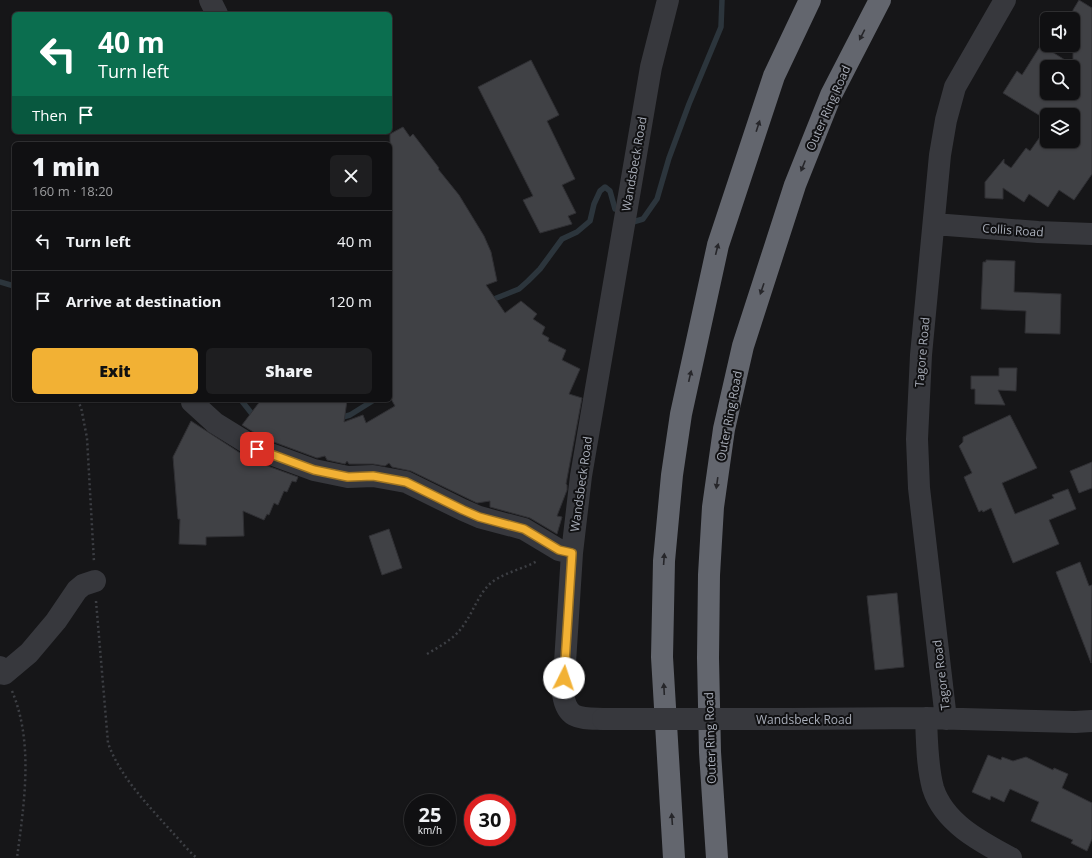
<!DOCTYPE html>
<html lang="en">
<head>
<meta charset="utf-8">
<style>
  :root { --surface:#101012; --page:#1e1e20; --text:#f1f3f6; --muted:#9c9d9f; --line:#303032; --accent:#f2b134 }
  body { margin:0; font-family:"Open Sans",sans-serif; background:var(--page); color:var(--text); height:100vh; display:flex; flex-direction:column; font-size:15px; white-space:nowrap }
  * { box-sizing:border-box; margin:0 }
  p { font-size:13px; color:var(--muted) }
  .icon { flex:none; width:22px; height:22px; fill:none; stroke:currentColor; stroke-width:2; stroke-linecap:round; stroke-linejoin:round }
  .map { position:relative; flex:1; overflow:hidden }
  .details { position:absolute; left:12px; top:142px; width:380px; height:260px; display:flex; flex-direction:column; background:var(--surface); border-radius:6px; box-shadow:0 1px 3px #0004,0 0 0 1px var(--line) }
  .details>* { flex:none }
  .hud { position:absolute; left:12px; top:12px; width:380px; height:122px; border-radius:6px; box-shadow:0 1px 3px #0004,0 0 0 1px var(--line); background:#0b6e4f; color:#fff; overflow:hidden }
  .buttons { position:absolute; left:1040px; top:12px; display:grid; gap:8px }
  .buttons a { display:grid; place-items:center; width:40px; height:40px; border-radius:6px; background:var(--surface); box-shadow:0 1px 3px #0004,0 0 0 1px var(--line); font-size:20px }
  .speed { position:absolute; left:404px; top:794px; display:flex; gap:8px; font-size:20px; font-weight:700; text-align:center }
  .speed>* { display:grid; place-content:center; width:52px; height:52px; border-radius:50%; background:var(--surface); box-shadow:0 1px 3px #0004,0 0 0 1px var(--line); line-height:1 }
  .speed small { font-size:10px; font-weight:400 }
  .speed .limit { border:6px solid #d22; background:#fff; color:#111 }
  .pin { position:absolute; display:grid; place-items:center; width:34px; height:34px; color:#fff; margin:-17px; border-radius:8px; box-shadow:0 2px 6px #0006 }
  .me { position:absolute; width:44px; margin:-22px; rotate:4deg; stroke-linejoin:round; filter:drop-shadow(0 0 3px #0008) }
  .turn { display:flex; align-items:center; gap:14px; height:84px; padding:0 20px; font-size:18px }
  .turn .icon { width:52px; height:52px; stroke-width:2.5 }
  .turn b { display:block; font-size:28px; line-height:34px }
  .then { display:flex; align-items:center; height:38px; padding:0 20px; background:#0003; gap:8px; font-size:15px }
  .round { display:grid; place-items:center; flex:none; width:42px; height:42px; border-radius:6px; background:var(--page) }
  .headline { display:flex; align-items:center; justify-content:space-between; height:68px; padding:0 20px }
  h1 { font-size:24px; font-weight:800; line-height:30px }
  .action { display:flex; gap:8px; margin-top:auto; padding:8px 20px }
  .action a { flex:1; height:46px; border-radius:6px; background:var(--accent); color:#111; font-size:16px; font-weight:800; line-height:46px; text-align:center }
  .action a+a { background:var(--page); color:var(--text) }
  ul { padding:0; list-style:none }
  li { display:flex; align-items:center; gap:12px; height:60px; padding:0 20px; border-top:1px solid var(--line) }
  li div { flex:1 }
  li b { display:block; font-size:15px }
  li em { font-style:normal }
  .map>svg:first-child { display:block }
</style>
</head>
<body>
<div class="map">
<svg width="1092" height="858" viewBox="0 0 1092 858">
  <rect width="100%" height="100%" fill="#161618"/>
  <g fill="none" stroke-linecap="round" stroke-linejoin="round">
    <!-- stream -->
    <path stroke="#2c353c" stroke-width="5.5" d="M 633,222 L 643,219 L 657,199 L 669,158 L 689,104 L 721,27 L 722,0
      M 0,282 L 14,286
      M 489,301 L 519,289 L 528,281 L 540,269 L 562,239 L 577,232 L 590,221 L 594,204 L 600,191 L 605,187 L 610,191 L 615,209
      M 241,400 L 256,419
      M 339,418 L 350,415 L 374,400"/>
  </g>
  <!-- building -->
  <path fill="#404145" stroke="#303034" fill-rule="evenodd" d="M 1079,0 L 1092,8 L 1092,174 L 1074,200 L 1059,190 L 1048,207 L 1029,194 L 1024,202 L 1003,188 L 1003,199 L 985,198 L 985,182 L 1004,159 L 1004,163 L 1011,168 L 1026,148 L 1030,151 L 1047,127 L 1047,141 L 1073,141 L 1073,115 L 1047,115 L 1047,120 L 1003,93 L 1017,71 L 1022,75 L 1041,45 L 1073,65 L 1073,10 ZM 1047,67 L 1073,67 L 1073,93 L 1047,93 Z
    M 531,60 L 559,115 L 547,121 L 575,179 L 562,185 L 576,213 L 568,216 L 572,224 L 540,233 L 523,200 L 533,196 L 478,87 Z
    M 403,127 L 410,137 L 413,134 L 439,168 L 438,169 L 459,195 L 484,236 L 491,252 L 497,281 L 486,285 L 505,313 L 521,301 L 537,314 L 533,319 L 545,327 L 542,334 L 549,338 L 548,341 L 566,350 L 562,360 L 580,369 L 569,394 L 582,398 L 566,484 L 567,485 L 567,490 L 557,516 L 562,517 L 557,534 L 530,518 L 490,507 L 490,501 L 477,503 L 411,471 L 392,467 L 389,463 L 385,466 L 373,464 L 349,464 L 347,461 L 345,464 L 327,460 L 325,456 L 317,458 L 263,438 L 242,425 L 261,400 L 347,400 L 344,422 L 363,415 L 366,423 L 395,406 L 390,397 L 390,134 Z
    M 986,260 L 1015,261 L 1014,292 L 1061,294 L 1060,334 L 1025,333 L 1026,311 L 981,309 L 983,262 L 986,262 Z
    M 999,368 L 1017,368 L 1016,391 L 998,390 L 1005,405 L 975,404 L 975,389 L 971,389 L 971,376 L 999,376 Z
    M 1010,415 L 1037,468 L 1002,483 L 1015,514 L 1054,498 L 1052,495 L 1068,489 L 1076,509 L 1049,520 L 1059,544 L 1013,563 L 991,508 L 983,512 L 982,510 L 979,512 L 964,477 L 972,473 L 959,446 L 963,442 L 963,437 Z
    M 191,421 L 251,460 L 298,477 L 296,482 L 292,481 L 287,492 L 284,491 L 278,505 L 274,503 L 269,515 L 267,514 L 264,520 L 243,511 L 244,536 L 206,537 L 206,545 L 179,544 L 180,519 L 178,519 L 173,457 Z
    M 1092,462 L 1092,488 L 1079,493 L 1070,471 Z
    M 389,529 L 402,568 L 382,575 L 369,536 Z
    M 1080,562 L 1089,586 L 1092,585 L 1091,663 L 1056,572 Z
    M 897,593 L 904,667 L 875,670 L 867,596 Z
    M 988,755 L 1001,760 L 1002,757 L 1013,761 L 1026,757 L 1053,770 L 1054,768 L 1068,774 L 1062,788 L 1092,803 L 1092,839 L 1087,851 L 1071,843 L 1073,840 L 1031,821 L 1039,802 L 1010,789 L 1004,802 L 991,796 L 990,800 L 972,792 Z"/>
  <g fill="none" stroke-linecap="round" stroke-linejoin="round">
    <!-- path -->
    <path stroke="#3d3f44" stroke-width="2.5" stroke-dasharray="2 3" stroke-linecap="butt" d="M 77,400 L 81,407 L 87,438 L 94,562
      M 96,601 L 108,743 C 120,777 148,805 172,832 C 180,840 188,851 197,858
      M 427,654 C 442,645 456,638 465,623 C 474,610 479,593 492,582 C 506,572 523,569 537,561
      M 12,691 C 34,743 24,804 17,858"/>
    <!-- minor -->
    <path stroke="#37383d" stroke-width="22" d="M 210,0 L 217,14
      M 934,224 L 1038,232 L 1092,234
      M 192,402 L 215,423 L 257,449 L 314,470 L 348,477 L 373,476 L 406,482 L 463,510 L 479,517 L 524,529 L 559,550 L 572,553
      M 0,667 L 4,674 L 29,653 L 56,621 L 77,590 L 83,585 L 95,581
      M 926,718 C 927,741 927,766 933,788 C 944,823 981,842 1011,858
      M 603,719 C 580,718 567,720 563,694 L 572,553 L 581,476 L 651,67 L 668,0
      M 791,719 L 926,718 L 1075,722 L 1092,721
      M 946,719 L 919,488 L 917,439 L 921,355 L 940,155 L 946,120 L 955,87 L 1005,0"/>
    <!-- highway -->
    <path stroke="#63666e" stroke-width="22" d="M 674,858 L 662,657 L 664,561 L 672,475 L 681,414 L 718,245 L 774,76 L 810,0
      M 717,858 L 710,752 L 708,658 L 709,575 L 713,507 L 724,429 L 743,346 L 795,185 L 831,95 L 880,0"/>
    <!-- minor-bridge -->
    <path stroke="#37383d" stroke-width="22" d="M 603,719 L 791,719"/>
  </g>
  <!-- one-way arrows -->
  <defs><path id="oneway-solid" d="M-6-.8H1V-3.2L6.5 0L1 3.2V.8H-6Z"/></defs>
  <g fill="#26262a">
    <use href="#oneway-solid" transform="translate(862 35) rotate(117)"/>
    <use href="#oneway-solid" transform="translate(758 126) rotate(-72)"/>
    <use href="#oneway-solid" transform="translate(803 166) rotate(112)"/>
    <use href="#oneway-solid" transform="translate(717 249) rotate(-76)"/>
    <use href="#oneway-solid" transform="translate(762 289) rotate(109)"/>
    <use href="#oneway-solid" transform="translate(690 376) rotate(-77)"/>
    <use href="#oneway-solid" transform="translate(717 483) rotate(98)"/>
    <use href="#oneway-solid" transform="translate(664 559) rotate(-86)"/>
    <use href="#oneway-solid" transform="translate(664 689) rotate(-93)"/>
    <use href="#oneway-solid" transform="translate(672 819) rotate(-94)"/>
  </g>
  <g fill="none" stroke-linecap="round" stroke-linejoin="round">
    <defs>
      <path id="route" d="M 257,449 L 314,470 L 348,477 L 373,476 L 406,482 L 463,510 L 479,517 L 524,529 L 559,550 L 572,553 L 564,678"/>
    </defs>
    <!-- route casing -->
    <use href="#route" stroke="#9d7322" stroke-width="10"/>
    <!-- route -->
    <use href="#route" stroke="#f2b134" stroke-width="7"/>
  </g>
  <g text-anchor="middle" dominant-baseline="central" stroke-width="4" stroke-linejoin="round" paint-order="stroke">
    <!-- street labels -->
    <g font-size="12" fill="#a8adb8" stroke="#111113">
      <text transform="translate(828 108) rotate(-66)">Outer Ring Road</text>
      <text transform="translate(634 164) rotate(-80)">Wandsbeck Road</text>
      <text transform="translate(1013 230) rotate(4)">Collis Road</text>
      <text transform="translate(922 352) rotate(-85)">Tagore Road</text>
      <text transform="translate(729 416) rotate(-79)">Outer Ring Road</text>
      <text transform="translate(581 484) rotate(-82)">Wandsbeck Road</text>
      <text transform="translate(941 675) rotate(-97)">Tagore Road</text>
      <text x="804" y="719">Wandsbeck Road</text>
      <text transform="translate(710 738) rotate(-92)">Outer Ring Road</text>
    </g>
  </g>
</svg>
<div class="buttons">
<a><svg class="icon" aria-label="sound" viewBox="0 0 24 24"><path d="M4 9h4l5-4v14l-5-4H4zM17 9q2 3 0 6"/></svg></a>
<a><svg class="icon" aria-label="search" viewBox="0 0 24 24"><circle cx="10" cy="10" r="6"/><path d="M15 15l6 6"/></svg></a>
<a><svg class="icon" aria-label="layers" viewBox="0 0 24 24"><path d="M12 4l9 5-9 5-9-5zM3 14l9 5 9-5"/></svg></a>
</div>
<div class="speed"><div>25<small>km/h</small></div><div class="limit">30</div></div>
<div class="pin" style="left:257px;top:449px;background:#d93025"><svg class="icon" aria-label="arrive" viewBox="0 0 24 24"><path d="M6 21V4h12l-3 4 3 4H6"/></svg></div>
<svg class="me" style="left:564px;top:678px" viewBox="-20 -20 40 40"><circle r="19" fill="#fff"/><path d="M0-13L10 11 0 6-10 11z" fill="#f2b134"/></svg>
<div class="hud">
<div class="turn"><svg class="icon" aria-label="left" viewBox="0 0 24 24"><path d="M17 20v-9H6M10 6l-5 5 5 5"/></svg><div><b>40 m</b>Turn left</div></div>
<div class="then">Then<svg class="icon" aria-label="arrive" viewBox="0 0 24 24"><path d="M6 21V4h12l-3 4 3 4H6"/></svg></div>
</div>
<section class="details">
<div class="headline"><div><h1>1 min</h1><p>160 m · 18:20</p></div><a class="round"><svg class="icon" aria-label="close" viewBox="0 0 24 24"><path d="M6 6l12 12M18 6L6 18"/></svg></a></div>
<ul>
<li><svg class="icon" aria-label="left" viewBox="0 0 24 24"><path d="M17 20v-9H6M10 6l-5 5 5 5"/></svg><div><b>Turn left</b></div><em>40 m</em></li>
<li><svg class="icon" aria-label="arrive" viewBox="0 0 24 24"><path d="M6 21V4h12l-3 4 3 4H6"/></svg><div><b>Arrive at destination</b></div><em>120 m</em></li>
</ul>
<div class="action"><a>Exit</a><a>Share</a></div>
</section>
</div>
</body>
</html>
